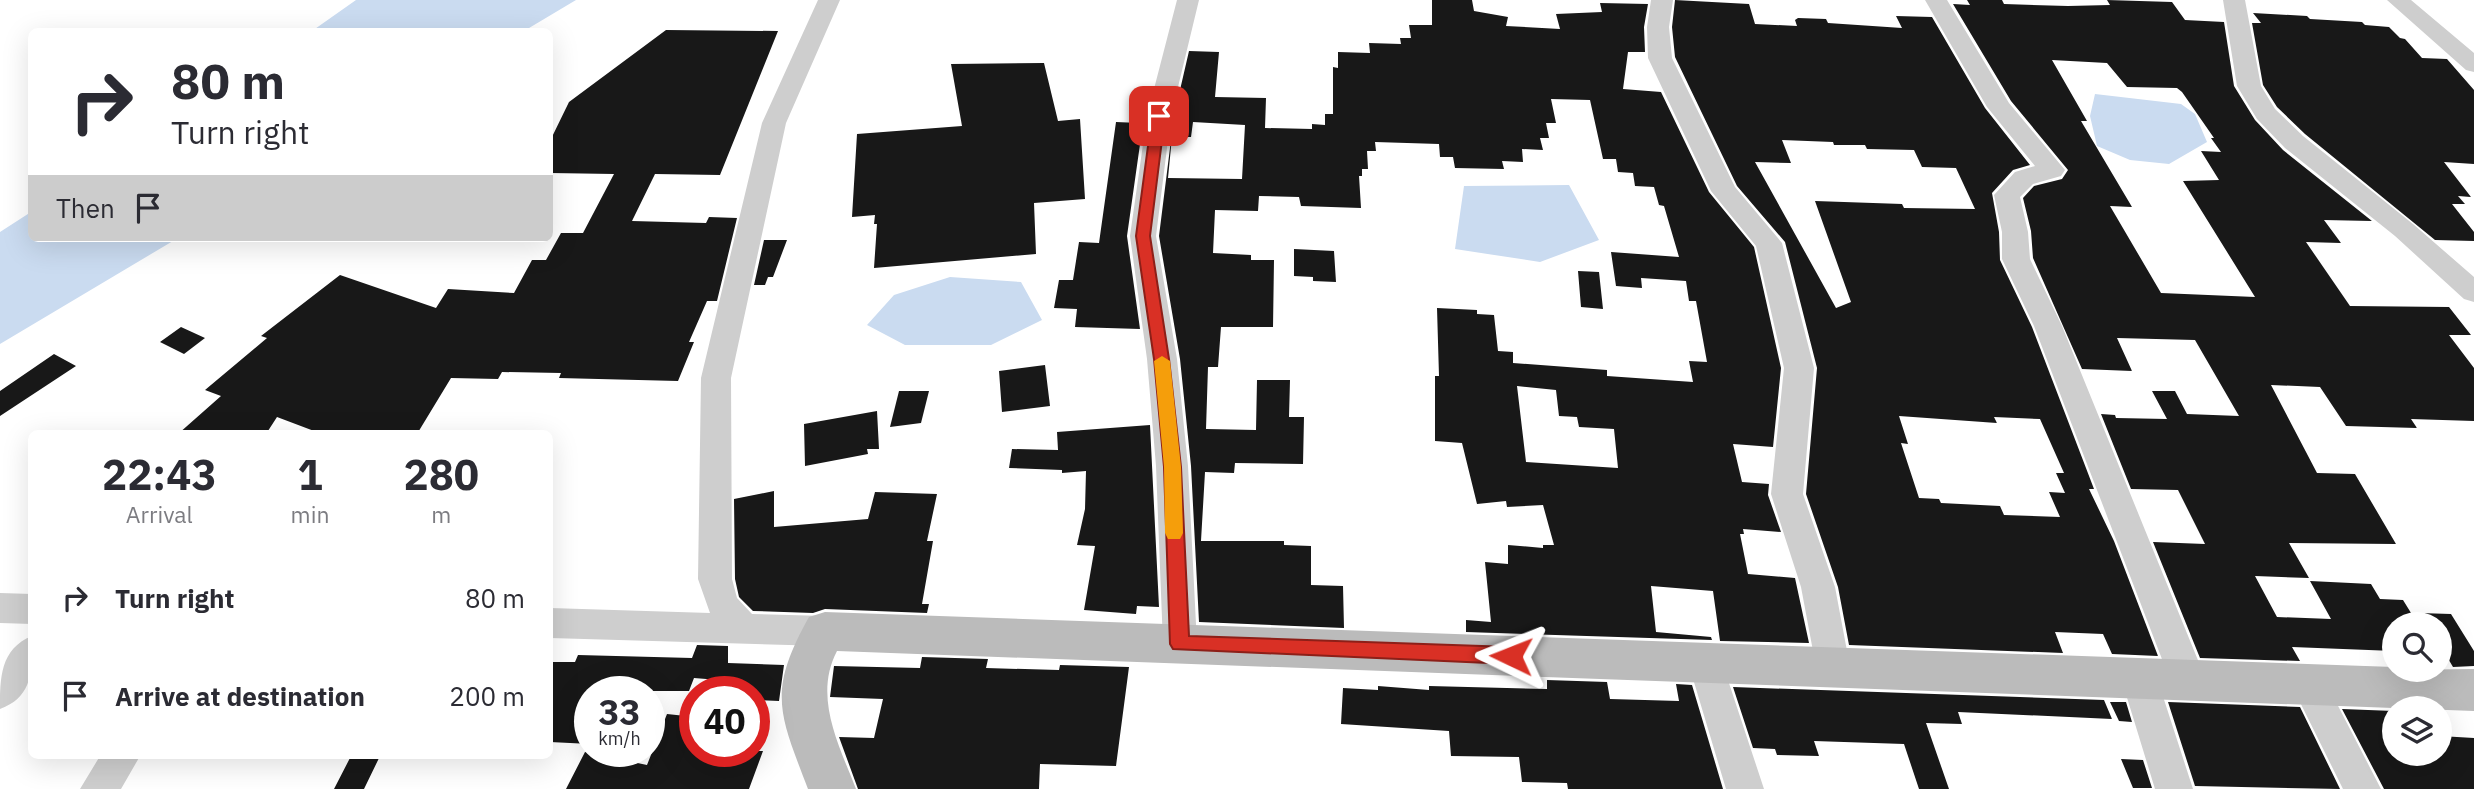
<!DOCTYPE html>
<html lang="en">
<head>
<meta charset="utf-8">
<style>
  :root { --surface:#fff; --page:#f2f2f3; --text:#2b2b33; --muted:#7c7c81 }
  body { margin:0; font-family:"IBM Plex Sans",sans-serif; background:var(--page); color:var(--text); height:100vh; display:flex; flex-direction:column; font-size:26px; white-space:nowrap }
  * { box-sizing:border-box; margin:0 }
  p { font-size:23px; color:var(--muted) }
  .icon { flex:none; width:38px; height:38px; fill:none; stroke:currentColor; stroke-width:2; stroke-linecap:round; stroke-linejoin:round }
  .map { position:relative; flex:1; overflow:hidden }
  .details { position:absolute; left:28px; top:430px; width:525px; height:329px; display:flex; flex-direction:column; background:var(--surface); border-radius:10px; box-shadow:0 7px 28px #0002 }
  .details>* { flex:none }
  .banner { position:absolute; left:28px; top:28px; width:525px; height:214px; border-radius:10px; box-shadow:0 7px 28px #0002; background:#fff; color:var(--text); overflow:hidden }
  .fabs { position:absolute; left:2382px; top:612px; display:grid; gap:14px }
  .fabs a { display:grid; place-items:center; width:70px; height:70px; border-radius:50%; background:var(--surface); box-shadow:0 7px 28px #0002; font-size:35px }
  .speed { position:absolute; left:574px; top:676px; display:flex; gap:14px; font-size:35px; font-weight:700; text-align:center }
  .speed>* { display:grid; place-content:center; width:91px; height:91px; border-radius:50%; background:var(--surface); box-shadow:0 7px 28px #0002; line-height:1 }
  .speed small { font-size:18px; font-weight:400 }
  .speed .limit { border:10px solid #d22; background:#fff; color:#111 }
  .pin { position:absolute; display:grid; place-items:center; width:60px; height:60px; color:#fff; margin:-30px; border-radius:14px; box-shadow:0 4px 10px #0006 }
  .me { position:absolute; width:77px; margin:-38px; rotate:272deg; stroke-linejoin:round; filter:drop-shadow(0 0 5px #0008) }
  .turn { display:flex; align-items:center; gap:24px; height:147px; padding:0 28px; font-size:32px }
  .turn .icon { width:91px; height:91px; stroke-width:2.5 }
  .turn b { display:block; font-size:49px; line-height:60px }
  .then { display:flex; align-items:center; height:66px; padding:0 28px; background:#0003; gap:14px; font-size:26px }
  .eta { display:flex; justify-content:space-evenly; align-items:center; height:119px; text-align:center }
  .eta b { font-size:42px; font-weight:700; line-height:49px }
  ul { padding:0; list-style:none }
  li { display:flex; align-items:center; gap:21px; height:98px; padding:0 28px }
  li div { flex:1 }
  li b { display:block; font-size:26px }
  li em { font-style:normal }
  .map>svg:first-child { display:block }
</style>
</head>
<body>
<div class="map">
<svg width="2474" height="789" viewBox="0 0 2474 789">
  <rect width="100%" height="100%" fill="#fff"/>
  <!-- water -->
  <path fill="#cadbf0" d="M 356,0 L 576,0 L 524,31 L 312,31 Z
    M 2095,94 L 2181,104 L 2195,114 L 2207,142 L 2169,164 L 2130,160 L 2097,146 L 2090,116 Z
    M 1569,185 L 1599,240 L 1540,262 L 1455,249 L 1464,186 Z
    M 31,212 L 32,238 L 178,238 L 0,344 L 0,232 Z
    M 950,277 L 1021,282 L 1042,320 L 991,345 L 905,345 L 867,325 L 894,295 Z"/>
  <!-- building -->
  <path fill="#181818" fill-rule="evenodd" d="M 1432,0 L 1472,0 L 1474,11 L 1508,17 L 1506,26 L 1560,29 L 1556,14 L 1602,12 L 1600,3 L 1648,4 L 1644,27 L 1645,52 L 1628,52 L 1623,89 L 1661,92 L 1709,192 L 1754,247 L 1781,368 L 1773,447 L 1733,444 L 1742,482 L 1769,484 L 1768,495 L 1781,532 L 1743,529 L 1744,534 L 1740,534 L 1748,574 L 1795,578 L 1809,643 L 1720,641 L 1713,591 L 1651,586 L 1656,632 L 1711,637 L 1712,640 L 1466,632 L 1466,620 L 1491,622 L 1485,562 L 1508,564 L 1508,545 L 1543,548 L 1543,545 L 1554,545 L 1543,505 L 1507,507 L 1506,501 L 1477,504 L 1462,443 L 1435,441 L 1435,376 L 1439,376 L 1437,308 L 1477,310 L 1477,314 L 1494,315 L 1498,351 L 1513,352 L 1513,363 L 1607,370 L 1607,376 L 1693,382 L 1689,361 L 1707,362 L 1696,301 L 1689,301 L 1686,281 L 1641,278 L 1642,288 L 1616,286 L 1611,252 L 1679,257 L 1664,206 L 1659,205 L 1654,187 L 1635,186 L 1633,173 L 1618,172 L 1616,159 L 1603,159 L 1590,100 L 1551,99 L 1556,123 L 1546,123 L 1549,138 L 1540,138 L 1543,150 L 1522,149 L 1523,162 L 1502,161 L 1504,169 L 1455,168 L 1453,157 L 1440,157 L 1439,144 L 1375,142 L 1376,151 L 1367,151 L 1368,169 L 1362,169 L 1362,176 L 1359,176 L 1361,208 L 1301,206 L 1299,197 L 1259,196 L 1258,211 L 1215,210 L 1213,253 L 1251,255 L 1251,260 L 1274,260 L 1273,327 L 1221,327 L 1218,367 L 1208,367 L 1206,429 L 1256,430 L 1257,380 L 1290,380 L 1289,417 L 1304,417 L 1303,464 L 1235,463 L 1234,473 L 1205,472 L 1201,541 L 1284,541 L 1284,545 L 1311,546 L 1311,585 L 1343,586 L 1344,628 L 1199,622 L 1191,466 L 1180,359 L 1159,236 L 1174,116 L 1189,51 L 1219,52 L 1215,97 L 1266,98 L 1265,128 L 1312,129 L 1312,124 L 1325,125 L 1325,114 L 1333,114 L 1333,67 L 1338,68 L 1338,52 L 1370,53 L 1369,43 L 1401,44 L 1400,38 L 1411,38 L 1409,25 L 1432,25 ZM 1193,122 L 1245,125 L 1242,179 L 1168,178 L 1172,137 L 1191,137 ZM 1517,386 L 1556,390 L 1559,416 L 1577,417 L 1579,427 L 1614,429 L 1618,468 L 1526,462 Z
    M 1675,0 L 1749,4 L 1755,24 L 1797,26 L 1795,20 L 1798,18 L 1826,19 L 1828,23 L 1902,28 L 1896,16 L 1932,17 L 1985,108 L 2030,165 L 2013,170 L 1992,193 L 1999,232 L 2000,260 L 2032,327 L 2094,489 L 2089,489 L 2114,541 L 2158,656 L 2112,654 L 2103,634 L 2055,632 L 2063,653 L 1849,645 L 1838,587 L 1806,494 L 1817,368 L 1785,242 L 1737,186 L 1675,57 L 1672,27 ZM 1782,140 L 1833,142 L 1834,145 L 1865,145 L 1867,149 L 1914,150 L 1922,167 L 1956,168 L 1975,209 L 1904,208 L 1902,204 L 1815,201 L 1851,302 L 1836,308 L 1755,162 L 1791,163 ZM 1899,416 L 1997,423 L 1994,417 L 2040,419 L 2064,473 L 2056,473 L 2065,493 L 2049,492 L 2060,517 L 2004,515 L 2000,506 L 1941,503 L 1939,499 L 1919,498 L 1901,443 L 1908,444 Z
    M 1967,0 L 2002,0 L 2004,4 L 2068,6 L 2110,5 L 2107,0 L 2172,2 L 2185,20 L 2224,22 L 2234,86 L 2255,120 L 2283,150 L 2372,221 L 2324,220 L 2341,243 L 2306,242 L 2350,306 L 2449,307 L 2471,335 L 2449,335 L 2474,368 L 2474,421 L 2411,419 L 2417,428 L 2346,426 L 2320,387 L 2271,385 L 2317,473 L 2355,474 L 2396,544 L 2289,543 L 2309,578 L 2255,576 L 2277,617 L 2331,619 L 2310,581 L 2371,584 L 2380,599 L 2403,600 L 2416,621 L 2394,621 L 2394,651 L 2292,647 L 2300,661 L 2200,658 L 2153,542 L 2205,544 L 2178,490 L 2131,489 L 2101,414 L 2115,415 L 2116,418 L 2167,419 L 2152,391 L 2175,391 L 2187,414 L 2239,416 L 2195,340 L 2117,338 L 2132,371 L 2082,369 L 2033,258 L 2031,231 L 2023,198 L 2034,186 L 2062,179 L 2068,170 L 2011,101 L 1953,4 L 1970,5 ZM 2052,60 L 2107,63 L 2127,87 L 2177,88 L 2182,92 L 2214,138 L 2211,138 L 2221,152 L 2201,151 L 2219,180 L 2183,181 L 2255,297 L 2161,293 L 2110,206 L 2132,207 L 2081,121 L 2087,121 Z
    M 2253,13 L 2307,16 L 2310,19 L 2362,22 L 2365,25 L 2389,27 L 2400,38 L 2405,39 L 2422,58 L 2447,59 L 2474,90 L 2474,164 L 2444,162 L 2471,197 L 2458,196 L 2465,204 L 2452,204 L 2474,232 L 2474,241 L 2435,240 L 2305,134 L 2277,107 L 2263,85 L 2252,23 L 2261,23 Z
    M 666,30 L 778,31 L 720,175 L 655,174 L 632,221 L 706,223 L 709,217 L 737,218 L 717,301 L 707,301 L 689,342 L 694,342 L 678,381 L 559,378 L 561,373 L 502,372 L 498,379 L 451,378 L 417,434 L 322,434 L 277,417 L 266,434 L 178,434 L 221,396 L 205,390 L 267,338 L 261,336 L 340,275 L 436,308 L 448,289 L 514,293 L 532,260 L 546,260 L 561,233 L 583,233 L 614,174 L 550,173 L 550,141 L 569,102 Z
    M 1044,63 L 1058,121 L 1080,119 L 1085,199 L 1034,203 L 1036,254 L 874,268 L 877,224 L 874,224 L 875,215 L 852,217 L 857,134 L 962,126 L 951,64 Z
    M 1140,116 L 1144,116 L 1127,236 L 1140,329 L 1075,327 L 1077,309 L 1054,308 L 1059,280 L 1073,280 L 1079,242 L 1099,243 L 1116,122 L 1139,123 Z
    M 764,240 L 787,240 L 773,277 L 768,277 L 765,285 L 754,285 Z
    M 1294,249 L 1334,251 L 1336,282 L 1313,281 L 1313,277 L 1294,276 Z
    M 1578,271 L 1599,272 L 1603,309 L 1581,307 Z
    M 181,327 L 205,338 L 184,354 L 160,342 Z
    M 54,354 L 76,366 L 0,416 L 0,391 Z
    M 1045,365 L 1050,406 L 1002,412 L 999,371 Z
    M 899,391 L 929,391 L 921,423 L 890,427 Z
    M 877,411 L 879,449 L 867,449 L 868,454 L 805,466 L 804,424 Z
    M 1150,425 L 1159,607 L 1137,606 L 1136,614 L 1084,610 L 1095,546 L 1077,545 L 1085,509 L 1086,471 L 1062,473 L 1062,470 L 1009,468 L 1012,449 L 1058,450 L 1057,432 Z
    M 774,491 L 774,527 L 868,519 L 875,492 L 937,494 L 927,541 L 933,541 L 922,604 L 929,604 L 927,613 L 825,609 L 813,613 L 753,611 L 739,597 L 735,579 L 734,499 Z
    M 2419,613 L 2451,614 L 2474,651 L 2474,666 L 2453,667 L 2440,645 L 2440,625 L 2427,625 Z
    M 697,645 L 728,646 L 728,663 L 784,665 L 779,701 L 754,700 L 754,690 L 741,688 L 743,682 L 694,678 L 689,691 L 590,691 L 590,744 L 550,742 L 550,662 L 575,662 L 578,655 L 692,658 Z
    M 922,657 L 988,659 L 986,668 L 1059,670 L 1060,665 L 1129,667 L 1116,766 L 1040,764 L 1039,789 L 858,789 L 839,737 L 874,738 L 883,699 L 830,697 L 834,666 L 920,668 Z
    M 1547,680 L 1607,682 L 1610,699 L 1679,701 L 1676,684 L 1692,685 L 1723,789 L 1568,789 L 1567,783 L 1522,782 L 1519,757 L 1451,756 L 1449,731 L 1341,724 L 1343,688 L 1378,690 L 1378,686 L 1429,690 L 1429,686 L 1547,689 Z
    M 1733,687 L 2104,700 L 2112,719 L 1958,712 L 1962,724 L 1926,723 L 1949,789 L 1919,789 L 1904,744 L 1814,741 L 1819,756 L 1777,755 L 1775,749 L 1753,748 Z
    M 2110,702 L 2126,702 L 2132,722 L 2119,721 Z
    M 2168,702 L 2300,707 L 2340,789 L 2195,786 Z
    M 2342,709 L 2394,711 L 2394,754 L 2440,754 L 2440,736 L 2474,738 L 2474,789 L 2384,789 Z
    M 667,714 L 695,717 L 695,751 L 763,751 L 749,789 L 566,789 L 585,752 L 647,765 Z
    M 351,756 L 380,756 L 364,789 L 334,789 Z
    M 2121,759 L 2143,760 L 2152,788 L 2133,788 Z"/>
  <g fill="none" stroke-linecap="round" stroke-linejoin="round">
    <!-- street -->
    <path fill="#cecece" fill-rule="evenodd" d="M 818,0 L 840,0 L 786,123 L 731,378 L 732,579 L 737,598 L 752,614 L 825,616 L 837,620 L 842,631 L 837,642 L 825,646 L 550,638 L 550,608 L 710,613 L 698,579 L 701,378 L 762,123 Z
      M 1177,0 L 1199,0 L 1171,116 L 1156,236 L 1177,359 L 1188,466 L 1197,644 L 1192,655 L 1180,659 L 1168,655 L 1163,644 L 1156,466 L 1147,359 L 1130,236 L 1147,116 Z
      M 1651,0 L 1673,0 L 1669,27 L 1672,58 L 1735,187 L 1782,243 L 1814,368 L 1803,494 L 1835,587 L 1850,667 L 1845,678 L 1833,683 L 1821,678 L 1816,667 L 1801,587 L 1771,494 L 1784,368 L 1756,246 L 1711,191 L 1648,58 L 1647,27 Z
      M 1925,0 L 1947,0 L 2009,103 L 2065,170 L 2061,176 L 2033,184 L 2020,197 L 2028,232 L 2030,259 L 2062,326 L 2206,680 L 2200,691 L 2188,696 L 2176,691 L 2170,680 L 2034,326 L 2002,259 L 2002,232 L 1994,195 L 2015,172 L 2035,166 L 1987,107 Z
      M 2223,0 L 2245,0 L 2261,86 L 2275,109 L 2303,136 L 2413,224 L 2474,277 L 2474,302 L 2464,299 L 2395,236 L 2285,148 L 2257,119 L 2237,86 Z
      M 2387,0 L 2411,0 L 2474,53 L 2474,72 L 2466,70 Z
      M 0,593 L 32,594 L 32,624 L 0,623 Z
      M 32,636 C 32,667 35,696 0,709 C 0,678 0,649 32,636 Z
      M 1705,647 L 1717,651 L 1722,662 L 1764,789 L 1726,789 L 1688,662 L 1693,651 Z
      M 2139,662 L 2151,667 L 2157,678 L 2193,789 L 2155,789 L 2121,678 L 2127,667 Z
      M 2309,668 L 2321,673 L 2381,789 L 2343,789 L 2291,684 L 2297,673 Z
      M 100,756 L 140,756 L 121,789 L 80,789 Z"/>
    <!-- secondary -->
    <path fill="#bbb" fill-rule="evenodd" d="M 825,612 L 2394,667 L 2394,670 L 2474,669 L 2474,711 L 837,651 C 813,697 839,745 856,789 L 808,789 C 779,713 767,692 809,617 Z"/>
  </g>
  <!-- route -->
  <path fill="#d93025" stroke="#8d1f18" stroke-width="2" d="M 1159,112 L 1165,116 L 1150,236 L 1169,359 L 1181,467 L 1189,636 L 1511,647 L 1518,650 L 1521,656 L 1518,661 L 1511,664 L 1173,649 L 1170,644 L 1164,467 L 1154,359 L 1136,236 L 1152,116 Z"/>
  <!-- slow -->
  <path fill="#f59e0b" d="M 1162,356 L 1170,361 L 1181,467 L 1183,533 L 1180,539 L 1168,539 L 1165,533 L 1164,467 L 1154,361 Z"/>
</svg>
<div class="fabs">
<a><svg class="icon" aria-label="search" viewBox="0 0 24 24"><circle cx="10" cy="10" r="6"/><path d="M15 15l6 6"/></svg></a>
<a><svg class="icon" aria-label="layers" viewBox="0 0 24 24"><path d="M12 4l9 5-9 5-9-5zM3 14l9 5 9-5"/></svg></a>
</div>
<div class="speed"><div>33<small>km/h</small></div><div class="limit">40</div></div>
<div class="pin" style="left:1159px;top:116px;background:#d93025"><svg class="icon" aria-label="arrive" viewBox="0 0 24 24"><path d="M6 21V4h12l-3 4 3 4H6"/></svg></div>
<svg class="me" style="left:1511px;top:656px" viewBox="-20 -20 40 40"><path d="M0-17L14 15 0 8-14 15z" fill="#d93025" stroke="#fff" stroke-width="4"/></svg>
<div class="banner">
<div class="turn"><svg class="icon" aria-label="right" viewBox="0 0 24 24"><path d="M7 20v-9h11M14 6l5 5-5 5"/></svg><div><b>80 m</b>Turn right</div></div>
<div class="then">Then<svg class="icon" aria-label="arrive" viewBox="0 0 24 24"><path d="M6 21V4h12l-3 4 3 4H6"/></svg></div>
</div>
<section class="details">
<div class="eta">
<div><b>22:43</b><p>Arrival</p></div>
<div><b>1</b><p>min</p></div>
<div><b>280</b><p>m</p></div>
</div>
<ul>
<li><svg class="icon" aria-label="right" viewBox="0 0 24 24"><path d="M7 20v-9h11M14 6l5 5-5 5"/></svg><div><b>Turn right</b></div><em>80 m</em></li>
<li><svg class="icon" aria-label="arrive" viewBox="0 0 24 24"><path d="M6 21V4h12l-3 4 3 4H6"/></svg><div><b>Arrive at destination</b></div><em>200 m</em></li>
</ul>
</section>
</div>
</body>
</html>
